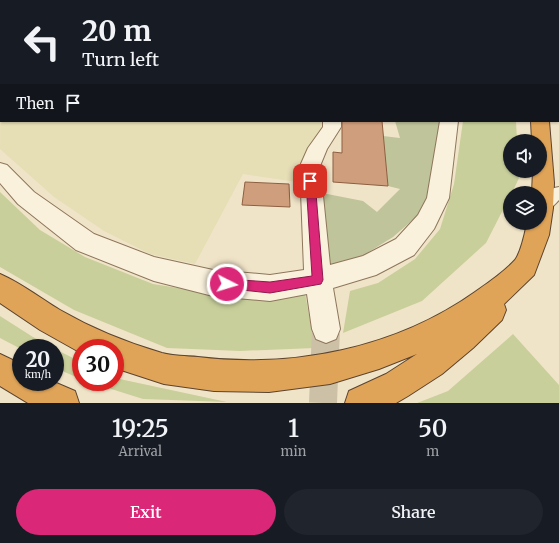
<!DOCTYPE html>
<html lang="en">
<head>
<meta charset="utf-8">
<style>
  :root { --surface:#171b24; --page:#20242c; --text:#f1f3f6; --muted:#9ea1a6; --accent:#db2777 }
  body { margin:0; font-family:Merriweather,serif; background:var(--page); color:var(--text); height:100vh; display:flex; flex-direction:column; font-size:15px; white-space:nowrap }
  * { box-sizing:border-box; margin:0 }
  p { font-size:13px; color:var(--muted) }
  .icon { flex:none; width:22px; height:22px; fill:none; stroke:currentColor; stroke-width:2; stroke-linecap:round; stroke-linejoin:round }
  .map { position:relative; height:403px; overflow:hidden }
  .sheet { display:flex; flex-direction:column; background:var(--surface); flex:1 }
  .sheet>* { flex:none }
  .guide { position:absolute; left:0px; top:0px; width:559px; height:122px; box-shadow:0 1px 3px #0004; background:#171b24; color:var(--text); overflow:hidden }
  .controls { position:absolute; left:503px; top:134px; display:grid; gap:8px }
  .controls a { display:grid; place-items:center; width:44px; height:44px; border-radius:50%; background:var(--surface); box-shadow:0 1px 3px #0004; font-size:20px }
  .speed { position:absolute; left:12px; top:339px; display:flex; gap:8px; font-size:20px; font-weight:700; text-align:center }
  .speed>* { display:grid; place-content:center; width:52px; height:52px; border-radius:50%; background:var(--surface); box-shadow:0 1px 3px #0004; line-height:1 }
  .speed small { font-size:10px; font-weight:400 }
  .speed .limit { border:6px solid #d22; background:#fff; color:#111 }
  .pin { position:absolute; display:grid; place-items:center; width:34px; height:34px; color:#fff; margin:-17px; border-radius:8px; box-shadow:0 2px 6px #0006 }
  .me { position:absolute; width:44px; margin:-22px; rotate:95deg; stroke-linejoin:round; filter:drop-shadow(0 0 3px #0008) }
  .turn { display:flex; align-items:center; gap:14px; height:84px; padding:0 16px; font-size:18px }
  .turn .icon { width:52px; height:52px; stroke-width:2.5 }
  .turn b { display:block; font-size:28px; line-height:34px }
  .then { display:flex; align-items:center; height:38px; padding:0 16px; background:#0003; gap:8px; font-size:15px }
  .eta { display:flex; justify-content:space-evenly; align-items:center; height:68px; text-align:center }
  .eta b { font-size:24px; font-weight:600; line-height:28px }
  .primary-button { display:flex; gap:8px; margin-top:auto; padding:8px 16px }
  .primary-button a { flex:1; height:46px; border-radius:24px; background:var(--accent); color:#fff; font-size:16px; font-weight:600; line-height:46px; text-align:center }
  .primary-button a+a { background:var(--page); color:var(--text) }
  .map>svg:first-child { display:block }
</style>
</head>
<body>
<div class="map">
<svg width="559" height="403" viewBox="0 0 559 403">
  <rect width="100%" height="100%" fill="#f0e4c8"/>
  <!-- farmland -->
  <path fill="#e6deb5" d="M 77,0 L 235,0 L 236,1 L 76,1 Z
    M 1,67 L 1,121 L 325,121 L 325,123 L 314,139 L 301,166 L 297,182 L 243,174 L 195,264 L 150,254 L 104,231 L 54,197 L 0,149 Z"/>
  <!-- green -->
  <path fill="#c9cf9b" d="M 463,121 L 516,121 L 517,141 L 510,141 L 510,171 L 519,171 L 519,178 L 512,193 L 510,193 L 510,196 L 486,243 L 422,301 L 343,333 L 350,291 L 378,283 L 415,259 L 440,229 L 454,184 Z
    M 0,192 L 40,230 L 85,257 L 153,284 L 241,298 L 305,293 L 315,348 L 240,351 L 167,348 L 74,310 L 0,267 Z
    M 0,316 L 33,337 L 54,348 L 21,348 L 21,349 L 0,338 Z
    M 513,334 L 559,385 L 559,403 L 417,403 L 448,391 Z
    M 55,349 L 81,362 L 81,379 L 55,368 Z
    M 115,378 L 227,402 L 143,399 L 89,382 L 115,382 Z"/>
  <!-- cemetery -->
  <path fill="#bfc49a" d="M 395,121 L 440,121 L 430,197 L 416,217 L 393,237 L 359,258 L 329,267 L 317,192 L 363,201 L 377,212 L 400,189 L 388,186 L 383,136 L 400,138 Z"/>
  <g fill="none" stroke-linecap="round" stroke-linejoin="round">
    <!-- stream -->
    <path fill="#6f938a" fill-rule="evenodd" d="M 0,15 L 1,15 L 1,17 L 0,17 Z
      M 558,117 L 559,117 L 559,122 L 557,121 L 558,121 Z"/>
  </g>
  <!-- building -->
  <path fill="#cf9f7d" stroke="#8d5f41" d="M 342,121 L 382,121 L 388,186 L 333,182 L 333,152 L 342,153 Z
    M 245,182 L 289,184 L 290,207 L 242,205 Z"/>
  <g fill="none" stroke-linecap="round" stroke-linejoin="round">
    <!-- minor-tunnel -->
    <path stroke="#ccc0a6" stroke-width="28" stroke-dasharray="28 14" stroke-linecap="butt" d="M 323,403 L 326,329"/>
    <defs>
      <path id="service" d="M 558,35 L 559,35 L 559,41 L 558,41 Z
        M 559,187 L 559,200 C 554,205 548,213 540,211 L 540,200 L 554,188 Z"/>
      <path id="minor" d="M 58,0 L 71,0 L 57,1 Z
        M 445,0 L 461,0 L 462,1 L 446,1 Z
        M 0,17 L 1,17 L 1,25 L 0,25 Z
        M 323,121 L 341,121 L 341,127 L 327,149 L 320,166 L 330,265 L 363,256 L 396,239 L 418,215 L 427,198 L 440,121 L 458,121 L 449,198 L 434,229 L 414,255 L 376,275 L 333,288 L 340,329 L 336,339 L 326,343 L 316,339 L 312,329 L 307,294 L 270,301 L 213,296 L 154,281 L 76,250 L 18,204 L 0,183 L 0,163 L 7,165 L 34,192 L 94,234 L 154,257 L 213,270 L 270,275 L 304,270 L 300,166 L 308,148 L 323,127 Z"/>
      <path id="motorway" d="M 500,0 L 513,0 L 514,1 L 501,1 Z
        M 537,0 L 550,0 L 536,1 Z
        M 531,121 L 549,121 L 554,183 L 553,208 L 549,235 L 534,275 L 504,304 L 506,310 L 502,320 L 473,348 L 442,374 L 408,396 L 396,403 L 345,403 L 349,391 L 386,374 L 417,354 L 379,369 L 330,384 L 269,392 L 214,391 L 164,384 L 115,368 L 115,348 L 81,348 L 81,353 L 40,330 L 0,303 L 0,274 C 21,283 40,298 60,310 C 93,329 125,342 162,353 C 173,356 186,356 198,357 C 293,369 396,348 475,292 C 488,283 504,272 515,260 C 521,252 525,233 527,223 L 540,223 L 540,193 L 532,193 L 533,171 L 540,171 L 540,141 L 532,141 Z
        M 0,354 L 21,364 L 21,382 L 54,382 L 75,391 L 79,403 L 28,403 L 0,386 Z"/>
    </defs>
    <!-- service casing -->
    <use href="#service" stroke="#8d765c" stroke-width="2"/>
    <!-- minor casing -->
    <use href="#minor" stroke="#8d765c" stroke-width="2"/>
    <!-- motorway casing -->
    <use href="#motorway" stroke="#5b4430" stroke-width="2"/>
    <!-- service -->
    <use href="#service" fill="#faf1dc" fill-rule="evenodd"/>
    <!-- minor -->
    <use href="#minor" fill="#faf1dc" fill-rule="evenodd"/>
    <!-- motorway -->
    <use href="#motorway" fill="#e0a458" fill-rule="evenodd"/>
  </g>
  <!-- route -->
  <path fill="#db2777" stroke="#8e194d" d="M 310,178 L 315,181 L 323,280 L 321,284 L 270,293 L 223,288 L 222,284 L 223,280 L 227,279 L 270,282 L 312,276 L 306,181 Z"/>
</svg>
<div class="controls">
<a><svg class="icon" aria-label="sound" viewBox="0 0 24 24"><path d="M4 9h4l5-4v14l-5-4H4zM17 9q2 3 0 6"/></svg></a>
<a><svg class="icon" aria-label="layers" viewBox="0 0 24 24"><path d="M12 4l9 5-9 5-9-5zM3 14l9 5 9-5"/></svg></a>
</div>
<div class="speed"><div>20<small>km/h</small></div><div class="limit">30</div></div>
<div class="pin" style="left:310px;top:181px;background:#d93025"><svg class="icon" aria-label="arrive" viewBox="0 0 24 24"><path d="M6 21V4h12l-3 4 3 4H6"/></svg></div>
<svg class="me" style="left:227px;top:284px" viewBox="-20 -20 40 40"><circle r="17" fill="#db2777" stroke="#fff" stroke-width="3"/><path d="M0-11L8 9 0 5-8 9z" fill="#fff"/></svg>
<div class="guide">
<div class="turn"><svg class="icon" aria-label="left" viewBox="0 0 24 24"><path d="M17 20v-9H6M10 6l-5 5 5 5"/></svg><div><b>20 m</b>Turn left</div></div>
<div class="then">Then<svg class="icon" aria-label="arrive" viewBox="0 0 24 24"><path d="M6 21V4h12l-3 4 3 4H6"/></svg></div>
</div>
</div>
<section class="sheet">
<div class="eta">
<div><b>19:25</b><p>Arrival</p></div>
<div><b>1</b><p>min</p></div>
<div><b>50</b><p>m</p></div>
</div>
<div class="primary-button"><a>Exit</a><a>Share</a></div>
</section>
</body>
</html>
